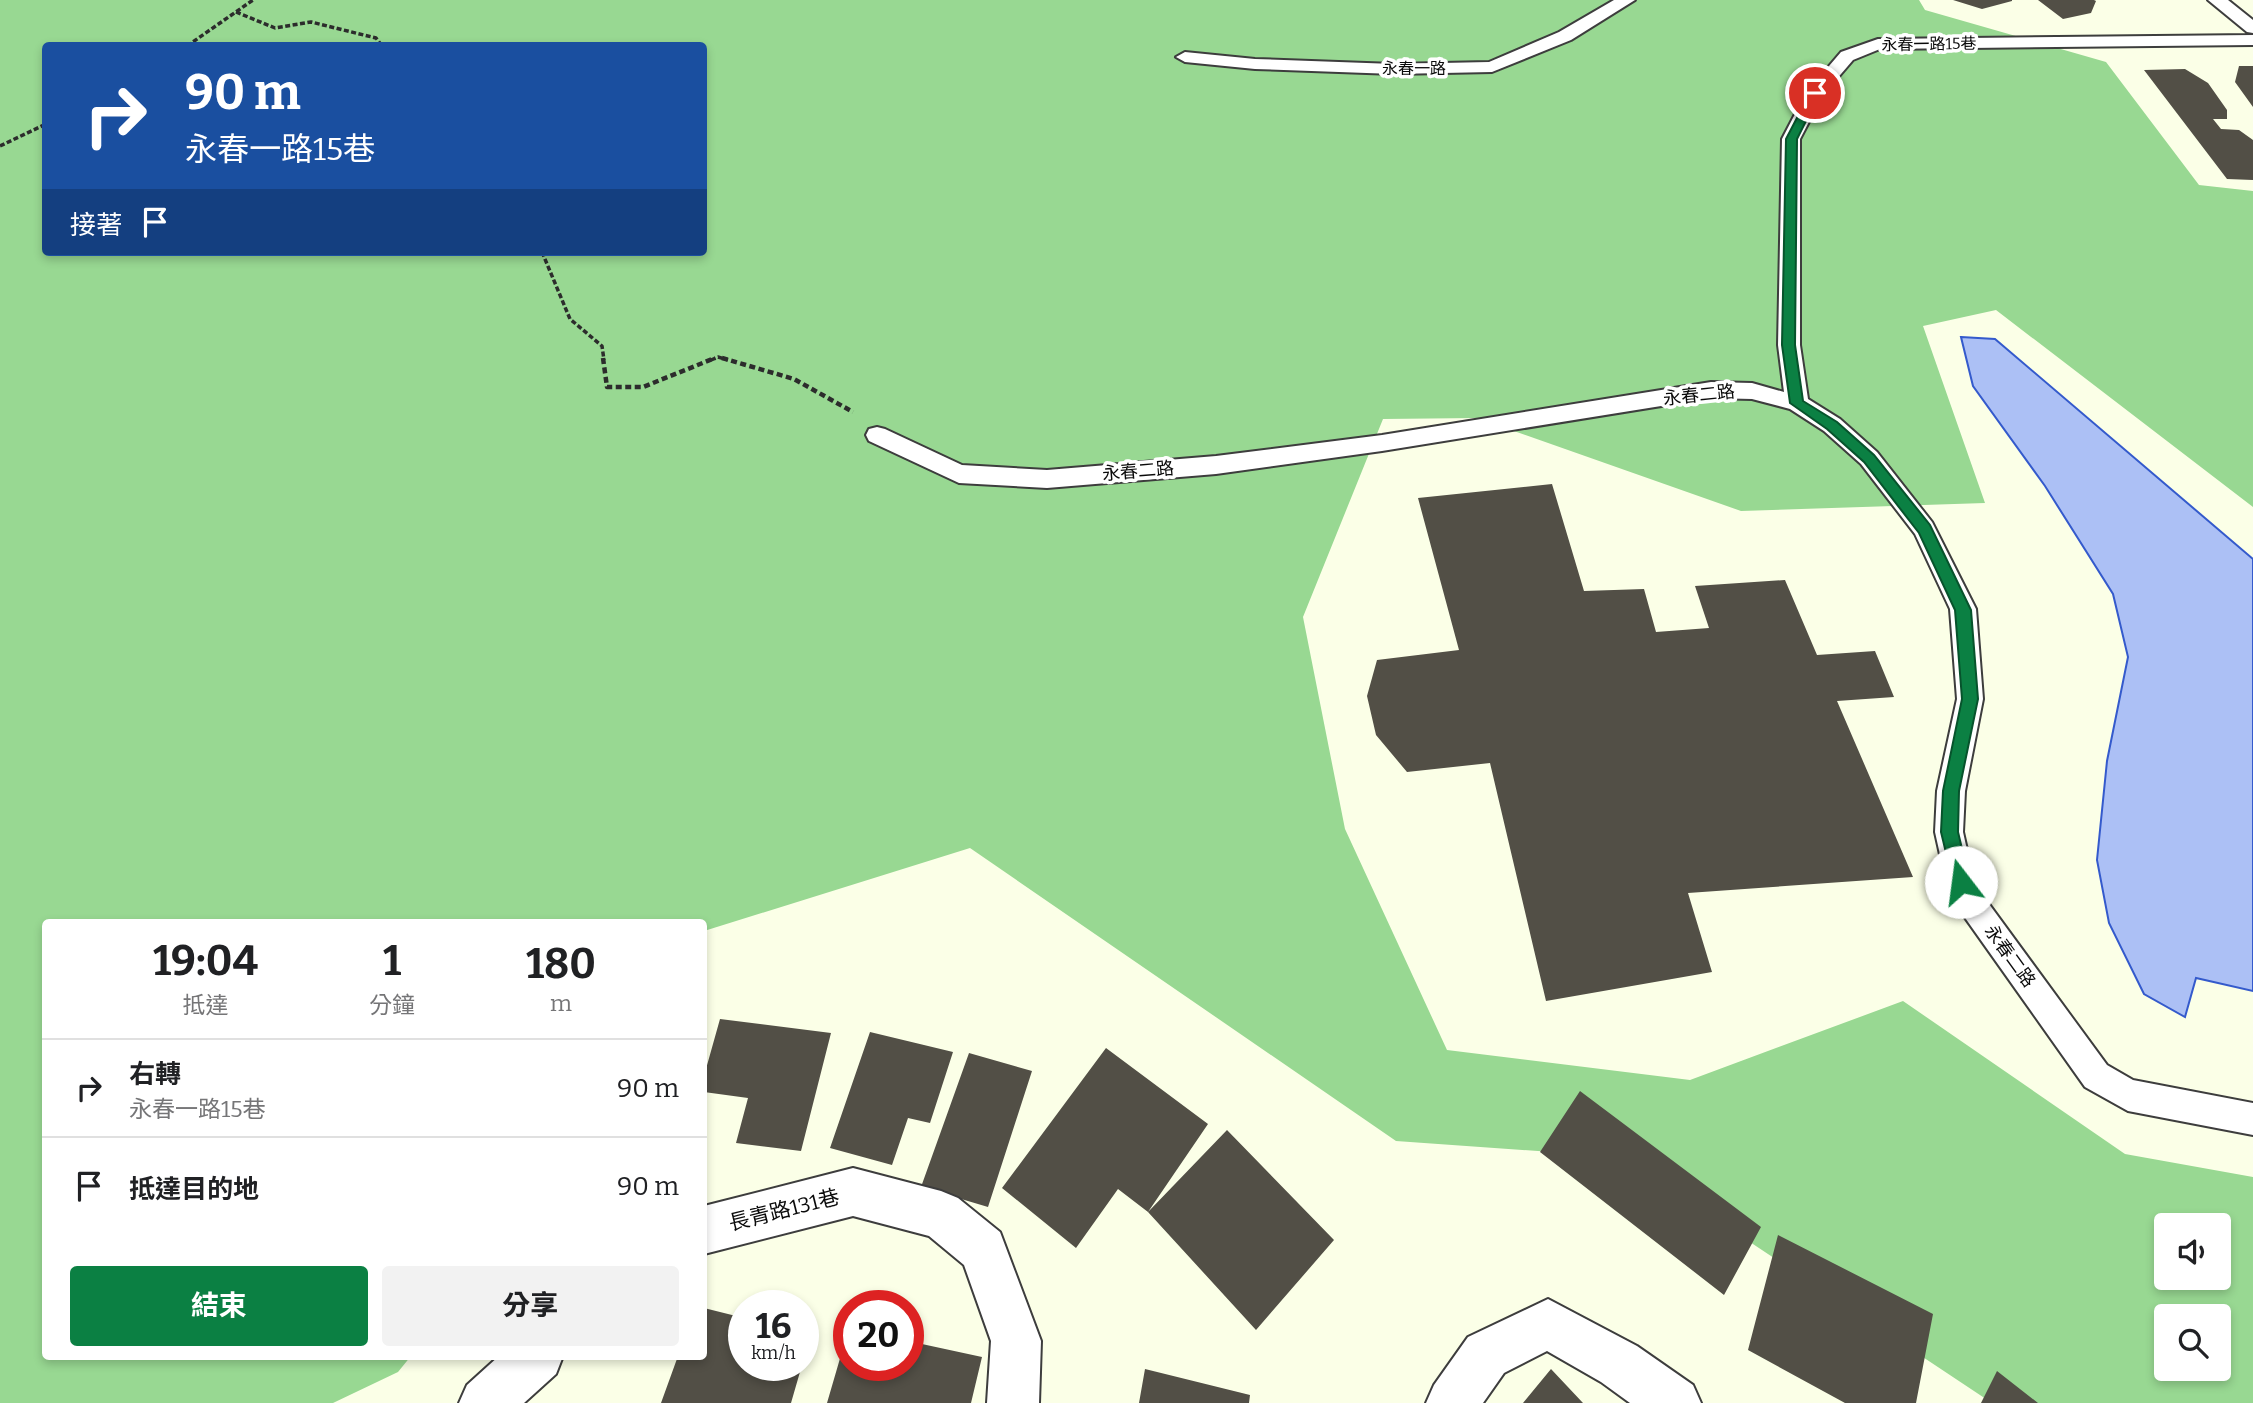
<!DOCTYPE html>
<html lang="zh-TW">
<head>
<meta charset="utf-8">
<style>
  :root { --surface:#fff; --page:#f2f2f2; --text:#202124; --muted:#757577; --line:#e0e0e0; --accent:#0b8043 }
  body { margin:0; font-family:Bitter,"Noto Sans TC",serif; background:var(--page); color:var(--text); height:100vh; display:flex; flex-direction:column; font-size:26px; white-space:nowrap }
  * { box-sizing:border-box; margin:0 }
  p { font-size:23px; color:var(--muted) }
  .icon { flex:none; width:38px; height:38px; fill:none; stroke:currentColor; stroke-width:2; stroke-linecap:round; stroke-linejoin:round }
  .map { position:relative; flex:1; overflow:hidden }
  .drawer { position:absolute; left:42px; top:919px; width:665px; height:441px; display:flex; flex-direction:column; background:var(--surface); border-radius:7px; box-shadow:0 4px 10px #0003 }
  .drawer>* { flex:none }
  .hud { position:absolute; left:42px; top:42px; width:665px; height:214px; border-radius:7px; box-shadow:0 4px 10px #0003; background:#1a4fa0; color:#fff; overflow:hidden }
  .controls { position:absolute; left:2154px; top:1213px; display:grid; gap:14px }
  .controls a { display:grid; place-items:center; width:77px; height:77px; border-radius:7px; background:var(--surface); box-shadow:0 4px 10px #0003; font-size:35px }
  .speed { position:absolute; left:728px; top:1290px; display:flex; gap:14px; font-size:35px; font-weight:700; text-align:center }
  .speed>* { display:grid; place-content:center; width:91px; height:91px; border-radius:50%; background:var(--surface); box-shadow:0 4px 10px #0003; line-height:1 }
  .speed small { font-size:18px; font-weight:400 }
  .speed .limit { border:10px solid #d22; background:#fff; color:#111 }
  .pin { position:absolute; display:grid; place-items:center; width:60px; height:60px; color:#fff; margin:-30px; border:4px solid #fff; border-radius:50%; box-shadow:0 2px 7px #0007 }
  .me { position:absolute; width:77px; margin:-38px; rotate:345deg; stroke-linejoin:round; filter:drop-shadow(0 0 5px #0008) }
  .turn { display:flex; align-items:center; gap:24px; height:147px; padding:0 28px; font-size:32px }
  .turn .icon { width:91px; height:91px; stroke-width:2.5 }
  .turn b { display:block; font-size:49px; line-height:60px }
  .then { display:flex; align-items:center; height:66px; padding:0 28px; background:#0003; gap:14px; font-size:26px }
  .eta { display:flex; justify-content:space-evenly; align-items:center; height:119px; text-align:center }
  .eta b { font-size:42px; font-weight:700; line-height:49px }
  .action { display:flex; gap:14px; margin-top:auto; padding:14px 28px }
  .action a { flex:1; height:80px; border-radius:7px; background:var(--accent); color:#fff; font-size:28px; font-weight:700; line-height:80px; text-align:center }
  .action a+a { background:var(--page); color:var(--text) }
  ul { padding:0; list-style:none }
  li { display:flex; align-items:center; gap:21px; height:98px; padding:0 28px; border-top:2px solid var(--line) }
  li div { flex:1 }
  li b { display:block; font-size:26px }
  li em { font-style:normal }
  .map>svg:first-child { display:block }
</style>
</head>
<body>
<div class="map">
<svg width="2253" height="1403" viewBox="0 0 2253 1403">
  <rect width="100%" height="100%" fill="#fbffe7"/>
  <!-- forest -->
  <path fill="#98d892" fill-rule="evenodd" d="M 0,0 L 1919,0 L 1925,10 L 2106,62 L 2199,185 L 2253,191 L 2253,507 L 1996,310 L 1923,326 L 1985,503 L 1741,511 L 1477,418 L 1383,419 L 1303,617 L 1345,829 L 1447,1050 L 1690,1080 L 1903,1001 L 2125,1154 L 2253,1177 L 2253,1403 L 1992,1403 L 1622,1157 L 1396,1141 L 970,848 L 704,931 L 704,922 L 46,922 L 46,1356 L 411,1356 L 398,1372 L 333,1403 L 0,1403 ZM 46,46 L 704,46 L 704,252 L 46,252 ZM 2166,1225 L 2219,1225 L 2219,1278 L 2166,1278 ZM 2166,1316 L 2219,1316 L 2219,1368 L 2166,1368 Z"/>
  <!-- water -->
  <path fill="#acc0f5" stroke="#345acc" stroke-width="2" d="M 1961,337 L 1995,339 L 2253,559 L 2253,991 L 2196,978 L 2185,1017 L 2144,994 L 2109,923 L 2097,860 L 2107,761 L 2128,657 L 2113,594 L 2045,486 L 1973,386 Z"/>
  <!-- building -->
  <path fill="#524f46" d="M 1953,0 L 2012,0 L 2012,1 L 1982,9 Z
    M 2038,0 L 2094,0 L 2096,1 L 2091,13 L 2063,19 Z
    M 2239,66 L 2253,66 L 2253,107 L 2235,82 Z
    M 2185,69 L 2208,83 L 2227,110 L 2227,119 L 2213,119 L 2221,129 L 2239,130 L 2253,140 L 2253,180 L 2227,179 L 2144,70 Z
    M 1552,484 L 1584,591 L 1644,589 L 1656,632 L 1709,628 L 1695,586 L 1785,580 L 1817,655 L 1875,651 L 1894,697 L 1837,701 L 1913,877 L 1688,893 L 1712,972 L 1546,1001 L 1490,763 L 1407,772 L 1376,735 L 1367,696 L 1377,660 L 1459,650 L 1418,498 Z
    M 720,1019 L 831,1033 L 801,1151 L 736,1143 L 748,1098 L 704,1092 L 704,1076 Z
    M 870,1032 L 953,1052 L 930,1123 L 908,1118 L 892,1165 L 830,1148 Z
    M 1106,1048 L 1208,1124 L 1148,1212 L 1227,1130 L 1334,1240 L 1256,1330 L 1148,1212 L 1118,1189 L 1076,1248 L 1002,1188 Z
    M 969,1053 L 1032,1071 L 988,1207 L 921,1187 Z
    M 1580,1091 L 1761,1227 L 1724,1295 L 1540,1152 Z
    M 1778,1235 L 1933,1314 L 1916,1403 L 1845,1403 L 1748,1350 Z
    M 704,1308 L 744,1318 L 744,1365 L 802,1365 L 791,1403 L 661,1403 L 678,1356 L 704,1356 Z
    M 803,1331 L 812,1333 L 804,1360 L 803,1360 Z
    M 848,1331 L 849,1365 L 908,1365 L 908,1341 L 982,1357 L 971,1403 L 827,1403 Z
    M 1145,1369 L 1250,1395 L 1249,1403 L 1139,1403 Z
    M 1551,1369 L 1583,1403 L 1523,1403 Z
    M 1997,1371 L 2038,1403 L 1981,1403 Z"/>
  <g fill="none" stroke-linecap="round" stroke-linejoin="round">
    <defs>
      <path id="service" d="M 1614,0 L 1635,0 L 1571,40 L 1492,72 L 1394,74 L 1255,69 L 1185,62 L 1176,57 L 1185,52 L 1255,59 L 1394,64 L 1489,62 L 1559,32 Z
        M 2208,0 L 2228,0 L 2253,20 L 2253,33 L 2247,32 Z
        M 2253,35 L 2253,45 L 1880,49 L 1853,60 L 1823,95 L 1800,139 L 1800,345 L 1808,399 L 1840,419 L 1877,452 L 1932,522 L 1976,609 L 1983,699 L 1965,791 L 1963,832 L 1971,868 L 1978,889 L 2107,1065 L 2133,1080 L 2253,1103 L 2253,1135 L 2128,1111 L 2085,1087 L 1956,905 L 1943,868 L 1935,832 L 1937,791 L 1957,699 L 1950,609 L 1915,534 L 1861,464 L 1824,431 L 1790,409 L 1752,399 L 1711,398 L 1382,451 L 1216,474 L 1047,488 L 959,483 L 869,441 L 866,435 L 869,429 L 877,427 L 885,429 L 962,465 L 1047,470 L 1216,456 L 1382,435 L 1711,382 L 1752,383 L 1784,392 L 1778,345 L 1782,139 L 1806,93 L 1841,52 L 1878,39 Z"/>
      <path id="minor" d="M 853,1168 L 941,1191 L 958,1198 L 1000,1232 L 1041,1341 L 1039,1403 L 987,1403 L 991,1341 L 964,1265 L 929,1236 L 853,1216 L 704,1254 L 704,1206 Z
        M 1548,1299 L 1637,1346 L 1693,1385 L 1701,1403 L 1630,1403 L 1601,1382 L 1547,1351 L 1504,1373 L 1483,1403 L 1426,1403 L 1434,1385 L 1468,1337 Z
        M 499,1356 L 563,1356 L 556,1374 L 524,1403 L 459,1403 L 467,1385 Z"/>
    </defs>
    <!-- service casing -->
    <use href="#service" stroke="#3d3d3d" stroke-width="4"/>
    <!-- minor casing -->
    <use href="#minor" stroke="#3d3d3d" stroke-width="4"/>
    <!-- path-far1 -->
    <path stroke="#2c2c2c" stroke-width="3.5" stroke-dasharray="5 2.5" stroke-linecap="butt" d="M 236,12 L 275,28 L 311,22 L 376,38 L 382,46
      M 187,46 L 253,0
      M 0,146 L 46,124
      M 542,252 L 570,319 L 602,346 L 604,360
      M 711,360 L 718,357 L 728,360"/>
    <!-- path -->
    <path stroke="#2c2c2c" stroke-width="4.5" stroke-dasharray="6 3.5" stroke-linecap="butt" d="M 603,358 L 607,387 L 643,387 L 715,358
      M 722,358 L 794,379 L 853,412"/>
    <!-- service -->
    <use href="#service" fill="#fff" fill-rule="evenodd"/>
    <!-- minor -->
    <use href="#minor" fill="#fff" fill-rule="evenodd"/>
  </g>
  <!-- route -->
  <path fill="#0b8043" stroke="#07532c" stroke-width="2" d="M 1811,91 L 1820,93 L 1797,139 L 1795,345 L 1803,401 L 1837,422 L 1874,455 L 1930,525 L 1971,610 L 1978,699 L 1959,791 L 1958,832 L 1970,882 L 1967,888 L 1961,890 L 1955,888 L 1953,882 L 1941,832 L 1943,791 L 1962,699 L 1955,610 L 1919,533 L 1864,462 L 1827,429 L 1790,403 L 1782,345 L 1786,139 Z"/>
  <g text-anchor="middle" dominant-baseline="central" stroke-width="7" stroke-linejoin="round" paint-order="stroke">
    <!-- far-street labels -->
    <g font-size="16" fill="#0a0a0a" stroke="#fff">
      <text transform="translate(1929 44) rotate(-1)">永春一路15巷</text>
      <text x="1414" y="68">永春一路</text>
    </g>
    <!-- street labels -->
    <g font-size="18" fill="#0a0a0a" stroke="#fff">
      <text transform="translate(1699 395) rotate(-6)">永春二路</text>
      <text transform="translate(1138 471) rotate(-5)">永春二路</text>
      <text transform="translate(2010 956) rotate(54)">永春二路</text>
    </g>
    <!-- near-street labels -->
    <g font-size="21" fill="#0a0a0a" stroke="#fff">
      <text transform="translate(784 1210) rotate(-14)">長青路131巷</text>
    </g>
  </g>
</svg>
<div class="controls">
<a><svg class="icon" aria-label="sound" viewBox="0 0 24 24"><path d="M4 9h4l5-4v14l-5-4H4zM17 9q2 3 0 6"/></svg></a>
<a><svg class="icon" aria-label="search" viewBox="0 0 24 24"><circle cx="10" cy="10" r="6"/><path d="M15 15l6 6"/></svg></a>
</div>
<div class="speed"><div>16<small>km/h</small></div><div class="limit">20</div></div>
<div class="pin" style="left:1815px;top:93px;background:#d93025"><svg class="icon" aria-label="arrive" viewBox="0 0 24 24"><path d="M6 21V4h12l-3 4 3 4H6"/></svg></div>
<svg class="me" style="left:1961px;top:882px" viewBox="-20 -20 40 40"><circle r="19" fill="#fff"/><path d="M0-13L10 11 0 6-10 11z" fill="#0b8043"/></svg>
<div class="hud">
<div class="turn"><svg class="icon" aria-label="right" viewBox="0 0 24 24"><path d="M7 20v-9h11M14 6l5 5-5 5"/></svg><div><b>90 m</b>永春一路15巷</div></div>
<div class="then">接著<svg class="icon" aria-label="arrive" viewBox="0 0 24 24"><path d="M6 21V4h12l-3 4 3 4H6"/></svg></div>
</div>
<section class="drawer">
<div class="eta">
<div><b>19:04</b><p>抵達</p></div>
<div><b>1</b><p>分鐘</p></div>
<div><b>180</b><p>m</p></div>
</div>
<ul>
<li><svg class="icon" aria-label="right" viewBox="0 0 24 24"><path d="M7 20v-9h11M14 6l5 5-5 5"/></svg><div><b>右轉</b><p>永春一路15巷</p></div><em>90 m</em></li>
<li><svg class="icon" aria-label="arrive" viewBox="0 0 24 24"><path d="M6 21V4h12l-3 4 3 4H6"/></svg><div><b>抵達目的地</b></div><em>90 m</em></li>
</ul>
<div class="action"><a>結束</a><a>分享</a></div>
</section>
</div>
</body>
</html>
